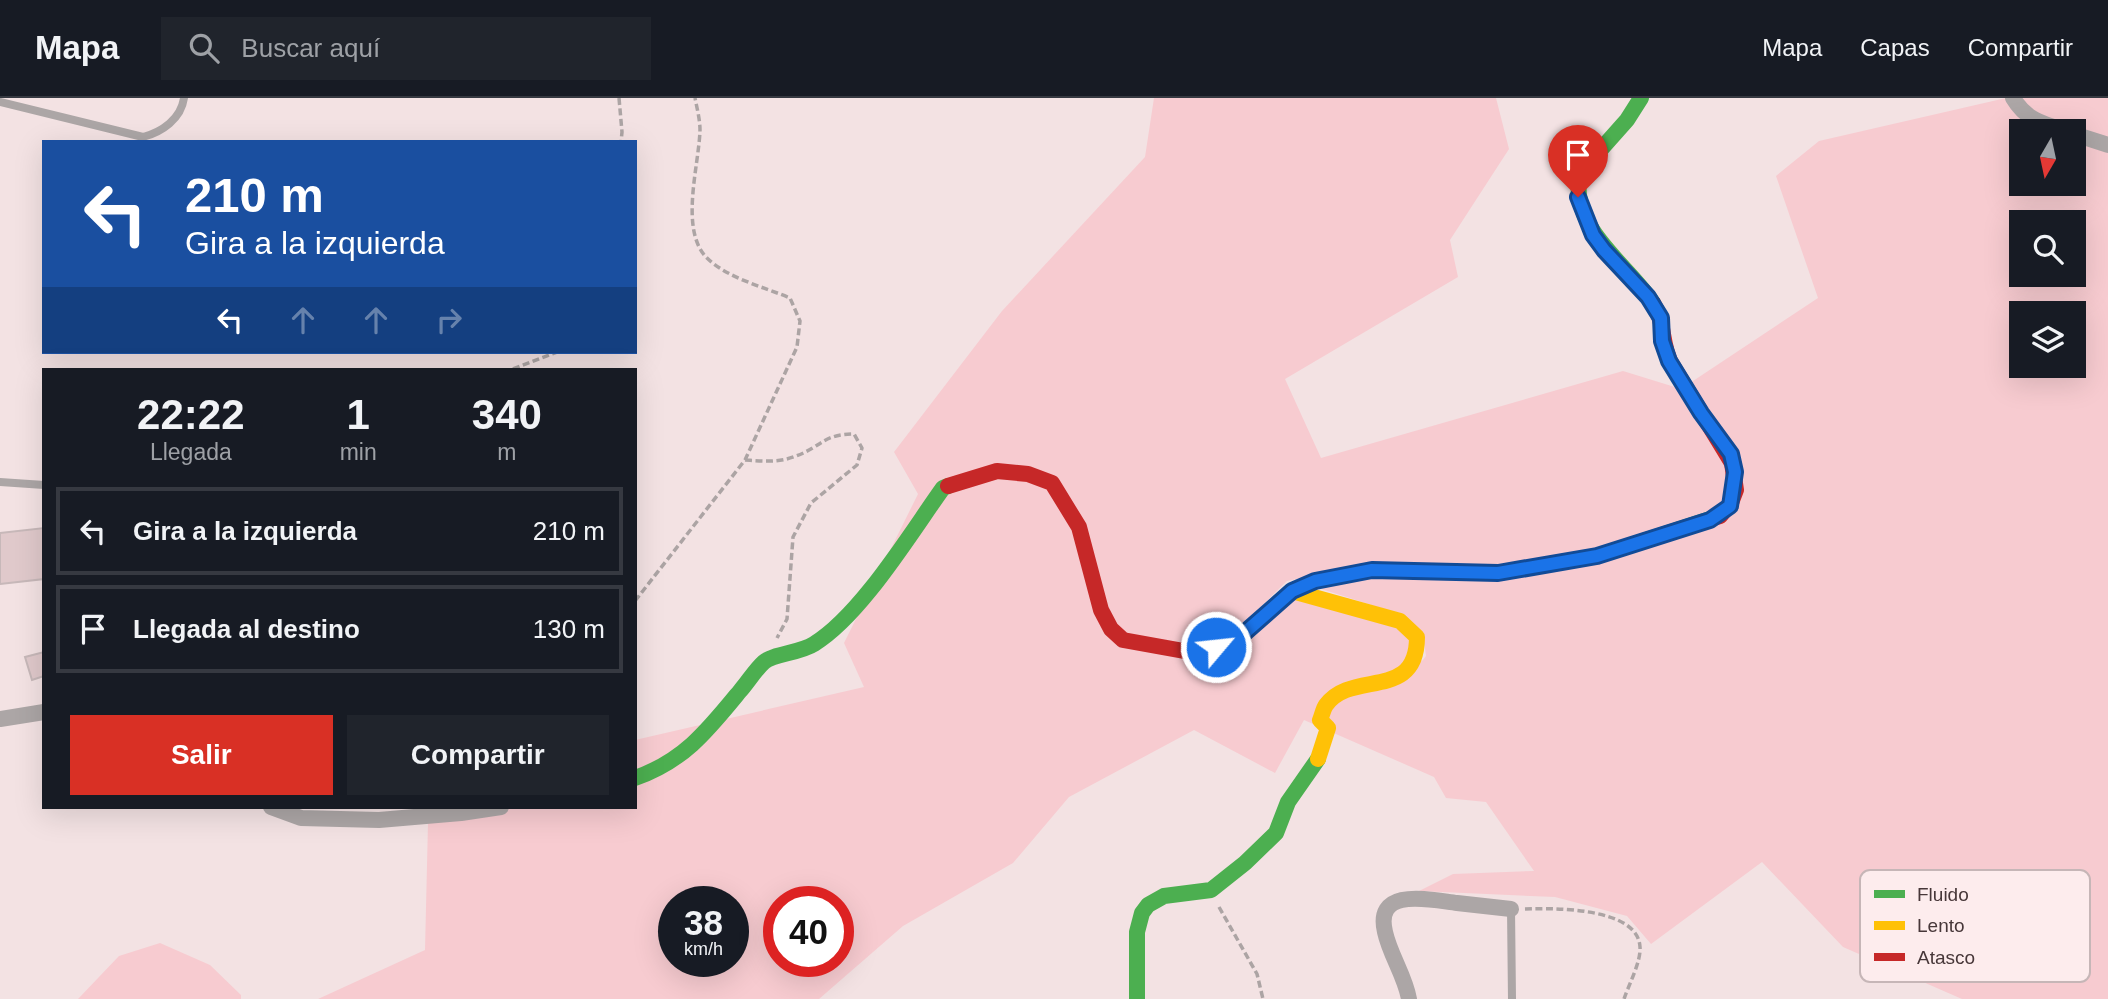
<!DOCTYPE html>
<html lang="es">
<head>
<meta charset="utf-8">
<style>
  :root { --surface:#171b24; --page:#20242c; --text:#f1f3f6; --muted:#9ea1a6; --line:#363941; --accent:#d93025 }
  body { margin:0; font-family:Arial,sans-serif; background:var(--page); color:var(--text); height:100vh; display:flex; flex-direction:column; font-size:26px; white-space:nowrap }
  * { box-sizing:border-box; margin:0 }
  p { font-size:23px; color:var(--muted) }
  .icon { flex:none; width:38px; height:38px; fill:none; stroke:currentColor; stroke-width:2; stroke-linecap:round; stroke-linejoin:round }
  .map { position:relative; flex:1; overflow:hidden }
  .side { position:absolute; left:42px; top:270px; width:595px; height:441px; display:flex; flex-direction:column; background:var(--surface); border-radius:0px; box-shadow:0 7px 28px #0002 }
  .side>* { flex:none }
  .guide { position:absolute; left:42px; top:42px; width:595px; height:214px; border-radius:0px; box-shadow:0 7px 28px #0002; background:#1a4fa0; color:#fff; overflow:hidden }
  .needle { width:46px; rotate:189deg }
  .fabs { position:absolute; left:2009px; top:21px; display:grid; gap:14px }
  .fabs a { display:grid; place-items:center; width:77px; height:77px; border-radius:0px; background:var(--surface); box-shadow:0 7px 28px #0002; font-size:35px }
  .speed { position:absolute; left:658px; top:788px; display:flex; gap:14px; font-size:35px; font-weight:700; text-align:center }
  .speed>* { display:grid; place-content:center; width:91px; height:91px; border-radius:50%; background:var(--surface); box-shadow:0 7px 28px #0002; line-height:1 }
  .speed small { font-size:18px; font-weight:400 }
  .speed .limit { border:10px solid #d22; background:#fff; color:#111 }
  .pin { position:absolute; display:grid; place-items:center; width:60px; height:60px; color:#fff; margin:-72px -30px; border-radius:50% 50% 50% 0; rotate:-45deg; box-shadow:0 0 7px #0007 }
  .pin .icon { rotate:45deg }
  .me { position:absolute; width:77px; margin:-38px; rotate:62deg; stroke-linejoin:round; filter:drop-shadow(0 0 5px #0008) }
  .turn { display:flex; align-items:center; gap:24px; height:147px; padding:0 28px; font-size:32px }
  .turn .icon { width:91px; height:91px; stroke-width:2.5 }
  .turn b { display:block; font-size:49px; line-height:60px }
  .lanes { display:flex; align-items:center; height:66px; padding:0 28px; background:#0003; justify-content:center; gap:35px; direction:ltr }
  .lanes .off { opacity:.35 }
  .eta { display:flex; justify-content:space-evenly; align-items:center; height:119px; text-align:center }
  .eta b { font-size:42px; font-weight:600; line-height:49px }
  .cta { display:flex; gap:14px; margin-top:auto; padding:14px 28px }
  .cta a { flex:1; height:80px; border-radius:0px; background:var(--accent); color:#fff; font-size:28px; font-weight:600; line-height:80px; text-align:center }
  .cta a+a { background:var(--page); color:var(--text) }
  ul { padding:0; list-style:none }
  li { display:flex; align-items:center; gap:21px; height:88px; margin:0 14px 10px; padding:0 14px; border:4px solid var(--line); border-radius:0px }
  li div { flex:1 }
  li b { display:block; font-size:26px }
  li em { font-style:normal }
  header { display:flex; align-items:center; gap:42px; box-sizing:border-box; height:98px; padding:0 35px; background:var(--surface); border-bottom:2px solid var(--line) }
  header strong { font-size:33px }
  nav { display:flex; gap:38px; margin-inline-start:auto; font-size:24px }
  .search { width:490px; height:63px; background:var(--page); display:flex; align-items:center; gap:18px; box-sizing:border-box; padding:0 24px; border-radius:0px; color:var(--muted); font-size:26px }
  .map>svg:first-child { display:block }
</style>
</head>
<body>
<header>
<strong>Mapa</strong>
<div class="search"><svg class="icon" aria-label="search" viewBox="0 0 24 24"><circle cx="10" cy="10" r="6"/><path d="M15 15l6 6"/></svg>Buscar aquí</div>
<nav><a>Mapa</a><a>Capas</a><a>Compartir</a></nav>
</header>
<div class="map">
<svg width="2108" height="901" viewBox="0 0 2108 901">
  <rect width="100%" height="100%" fill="#f3e2e3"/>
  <!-- green -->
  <path fill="#f7cbd0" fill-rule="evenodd" d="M 1154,0 L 1496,0 L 1509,51 L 1450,142 L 1458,179 L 1285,281 L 1321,360 L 1623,273 L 1678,290 L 1724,358 L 1728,375 L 1725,406 L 1716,413 L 1596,451 L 1497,468 L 1370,466 L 1287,483 L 1237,532 L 1213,543 L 1184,546 L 1171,544 L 1182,560 L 1216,556 L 1244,544 L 1294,500 L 1396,529 L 1412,543 L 1413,555 L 1422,563 L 1426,558 L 1423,536 L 1403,517 L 1315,489 L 1372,479 L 1498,481 L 1598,464 L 1723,423 C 1772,379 1713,324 1690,285 L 1818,200 L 1776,78 L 1819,43 L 2006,0 C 2015,18 2026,27 2045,33 L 2021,33 L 2021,86 L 2074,86 L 2074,43 L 2108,54 L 2108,901 L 1962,901 L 1843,849 L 1762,764 L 1651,846 L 1627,818 L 1555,799 L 1419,793 L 1453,776 L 1534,773 L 1486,704 L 1446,700 L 1434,679 L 1304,622 L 1275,675 L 1194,632 L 1069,699 L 1013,765 L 903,828 L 819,901 L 318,901 L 425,852 L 428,725 L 440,709 L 635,709 L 635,642 L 864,589 L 844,545 L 918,396 L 894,354 L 1002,213 L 1145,59 ZM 2021,124 L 2074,124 L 2074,177 L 2021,177 ZM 2021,215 L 2074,215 L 2074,268 L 2021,268 ZM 674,803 L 733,803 L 733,863 L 674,863 ZM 779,803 L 838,803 L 838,863 L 779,863 Z
    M 2020,0 L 2108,0 L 2108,40 L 2036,16 Z
    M 160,845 L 210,867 L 241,897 L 241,901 L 78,901 L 119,858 Z"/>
  <!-- building -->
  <path fill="#e0c9cb" stroke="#c7b8b9" stroke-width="2" d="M 44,430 L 44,481 L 0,486 L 0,435 Z
    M 44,554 L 44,578 L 32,582 L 25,559 Z"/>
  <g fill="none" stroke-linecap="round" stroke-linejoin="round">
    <!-- path -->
    <path stroke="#aca4a4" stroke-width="3.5" stroke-dasharray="7 3.5" stroke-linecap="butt" d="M 619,0 L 622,34 L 621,44
      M 513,271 L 557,254
      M 745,362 C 762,363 779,365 796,358 C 821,349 823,336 854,336 L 862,350 L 857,367 L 811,405 L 793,439 L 787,521 L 777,540
      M 635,503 L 745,362 L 797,249 L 800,223 L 790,200 C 764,189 727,180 707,160 C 679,132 699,68 700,32 C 700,22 697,10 695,0
      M 1219,809 L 1257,876 L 1263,901
      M 1525,811 C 1553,810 1638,809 1640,849 C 1641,864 1629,886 1624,901"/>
    <!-- lane -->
    <path stroke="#aca6a6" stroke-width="8" d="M 0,4 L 143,39 C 162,34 181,21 184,0
      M 0,384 L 44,387
      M 1511,811 L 1512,901"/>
    <!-- street -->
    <path stroke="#aca6a6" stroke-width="16" d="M 2013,0 C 2026,22 2043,26 2066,33
      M 2074,36 L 2108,47
      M 0,621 L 44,614
      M 271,709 L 301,720 L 379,722 L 461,715 L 501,709
      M 1409,901 C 1405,878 1390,857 1385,834 C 1374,788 1431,802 1457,805 C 1475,807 1493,809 1511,811"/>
    <!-- fast -->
    <path stroke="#4caf50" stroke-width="16" d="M 1641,0 L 1627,22 L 1579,76 C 1571,133 1626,164 1653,205
      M 1265,517 L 1292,493 L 1315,483 L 1372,472 L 1498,475 L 1597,458 L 1713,420
      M 635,680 C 684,663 708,632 740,593 C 748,584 755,572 764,564 C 773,556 800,555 814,546 C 861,517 910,436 943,390 L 948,388
      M 1137,901 L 1137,834 L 1142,815 L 1148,807 L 1164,798 L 1211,792 L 1245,765 L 1276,735 L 1288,704 L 1318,661"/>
    <!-- slow -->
    <path stroke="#ffc107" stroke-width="16" d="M 1292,493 L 1400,523 L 1417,539 C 1417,604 1352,571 1326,607 C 1323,611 1322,618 1320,622 L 1328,630 L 1318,661"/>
    <!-- jam -->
    <path stroke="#c62828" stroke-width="16" d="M 1653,205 C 1665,224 1661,245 1671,265 L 1732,365 L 1736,392 L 1731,405 L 1720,418 L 1713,420
      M 948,388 L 997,373 L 1028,376 L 1052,385 L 1079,429 L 1101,512 L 1111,531 L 1123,542 L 1184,553 L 1216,549 L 1241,538 L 1265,517"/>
  </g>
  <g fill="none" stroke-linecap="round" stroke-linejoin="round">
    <defs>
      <path id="route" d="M 1216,549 L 1241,538 L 1292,493 L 1315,483 L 1372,472 L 1498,475 L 1597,458 L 1710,422 L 1730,408 L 1735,374 L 1731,356 L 1701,315 L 1669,263 L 1662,243 L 1661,220 L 1648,199 L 1604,152 L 1593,137 L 1578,99"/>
    </defs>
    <!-- route casing -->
    <use href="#route" stroke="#114b97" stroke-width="18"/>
    <!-- route -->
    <use href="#route" stroke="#1a73e8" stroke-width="12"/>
  </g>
  <!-- legend -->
  <rect x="1860" y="772" width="230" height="112" rx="10" fill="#fdeced" stroke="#c6b6b7" stroke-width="2"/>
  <rect x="1874" y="792" width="31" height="8" fill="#4caf50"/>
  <rect x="1874" y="823" width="31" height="9" fill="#ffc107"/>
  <rect x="1874" y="855" width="31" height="8" fill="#c62828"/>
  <g font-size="19" fill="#473739">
    <text x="1917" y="803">Fluido</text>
    <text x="1917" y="834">Lento</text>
    <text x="1917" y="866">Atasco</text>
  </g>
</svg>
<div class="fabs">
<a><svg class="needle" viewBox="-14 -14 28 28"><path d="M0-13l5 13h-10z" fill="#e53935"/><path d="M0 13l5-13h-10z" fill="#9ea1a6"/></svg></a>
<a><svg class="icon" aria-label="search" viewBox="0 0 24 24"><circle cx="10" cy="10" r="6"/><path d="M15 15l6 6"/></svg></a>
<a><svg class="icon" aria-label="layers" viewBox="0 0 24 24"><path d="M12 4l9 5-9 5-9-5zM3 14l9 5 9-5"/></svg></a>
</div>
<div class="speed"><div>38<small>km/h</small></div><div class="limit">40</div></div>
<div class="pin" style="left:1578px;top:99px;background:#d93025"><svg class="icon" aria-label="arrive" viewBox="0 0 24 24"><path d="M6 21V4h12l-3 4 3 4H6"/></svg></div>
<svg class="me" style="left:1216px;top:549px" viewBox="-20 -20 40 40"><circle r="17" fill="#1a73e8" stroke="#fff" stroke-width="3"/><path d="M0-11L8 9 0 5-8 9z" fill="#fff"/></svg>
<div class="guide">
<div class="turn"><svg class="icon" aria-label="left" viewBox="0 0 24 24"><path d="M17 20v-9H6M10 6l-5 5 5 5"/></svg><div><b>210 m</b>Gira a la izquierda</div></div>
<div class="lanes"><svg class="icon" aria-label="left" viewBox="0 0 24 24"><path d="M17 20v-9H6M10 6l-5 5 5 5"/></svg><svg class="icon off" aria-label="ahead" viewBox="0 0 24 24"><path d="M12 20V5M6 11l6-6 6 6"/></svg><svg class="icon off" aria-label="ahead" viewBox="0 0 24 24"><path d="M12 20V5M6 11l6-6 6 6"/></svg><svg class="icon off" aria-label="right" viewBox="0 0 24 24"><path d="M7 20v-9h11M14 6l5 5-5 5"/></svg></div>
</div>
<section class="side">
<div class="eta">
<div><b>22:22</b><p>Llegada</p></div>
<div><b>1</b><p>min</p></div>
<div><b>340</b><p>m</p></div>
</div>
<ul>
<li><svg class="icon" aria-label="left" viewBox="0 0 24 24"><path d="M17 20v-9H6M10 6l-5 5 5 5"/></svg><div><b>Gira a la izquierda</b></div><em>210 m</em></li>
<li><svg class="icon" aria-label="arrive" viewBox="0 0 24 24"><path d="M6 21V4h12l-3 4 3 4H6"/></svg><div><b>Llegada al destino</b></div><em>130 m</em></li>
</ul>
<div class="cta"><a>Salir</a><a>Compartir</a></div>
</section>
</div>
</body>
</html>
